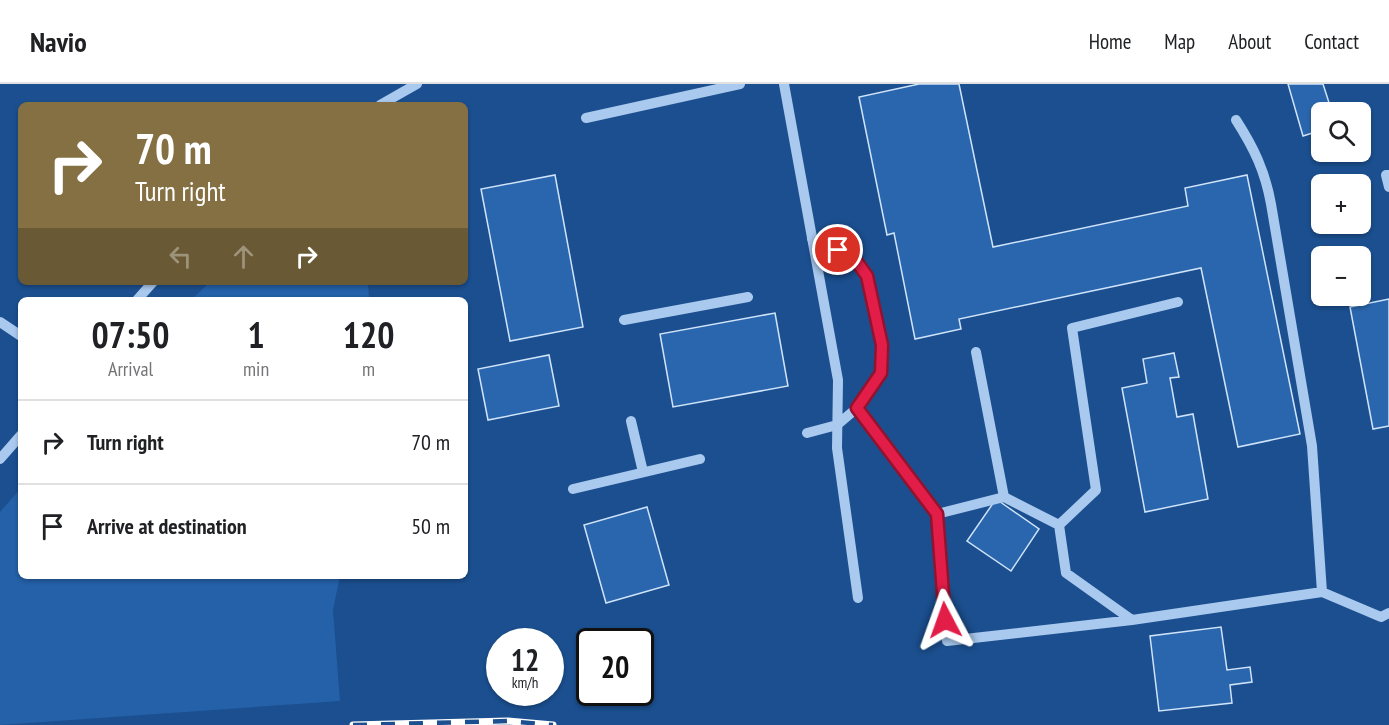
<!DOCTYPE html>
<html lang="en">
<head>
<meta charset="utf-8">
<style>
  :root { --surface:#fff; --page:#f2f2f2; --text:#202124; --muted:#757577; --line:#e0e0e0 }
  body { margin:0; font-family:"PT Sans Narrow",sans-serif; background:var(--page); color:var(--text); height:100vh; display:flex; flex-direction:column; font-size:22px; white-space:nowrap }
  * { box-sizing:border-box; margin:0 }
  p { font-size:20px; color:var(--muted) }
  .icon { flex:none; width:33px; height:33px; fill:none; stroke:currentColor; stroke-width:2; stroke-linecap:round; stroke-linejoin:round }
  .map { position:relative; flex:1; overflow:hidden }
  .side { position:absolute; left:18px; top:213px; width:450px; height:282px; display:flex; flex-direction:column; background:var(--surface); border-radius:9px; box-shadow:0 2px 4px #0004 }
  .side>* { flex:none }
  .top-card { position:absolute; left:18px; top:18px; width:450px; height:183px; border-radius:9px; box-shadow:0 2px 4px #0004; background:#847042; color:#fff; overflow:hidden }
  .controls { position:absolute; left:1311px; top:18px; display:grid; gap:12px }
  .controls a { display:grid; place-items:center; width:60px; height:60px; border-radius:9px; background:var(--surface); box-shadow:0 2px 4px #0004; font-size:30px }
  .speed { position:absolute; left:486px; top:544px; display:flex; gap:12px; font-size:30px; font-weight:700; text-align:center }
  .speed>* { display:grid; place-content:center; width:78px; height:78px; border-radius:50%; background:var(--surface); box-shadow:0 2px 4px #0004; line-height:1 }
  .speed small { font-size:15px; font-weight:400 }
  .speed .limit { border:3px solid #111; border-radius:9px; background:#fff; color:#111 }
  .pin { position:absolute; display:grid; place-items:center; width:51px; height:51px; color:#fff; margin:-26px; border:3px solid #fff; border-radius:50%; box-shadow:0 2px 6px #0007 }
  .me { position:absolute; width:66px; margin:-33px; rotate:356deg; stroke-linejoin:round; filter:drop-shadow(0 0 4px #0008) }
  .turn { display:flex; align-items:center; gap:21px; height:126px; padding:0 18px; font-size:27px }
  .turn .icon { width:78px; height:78px; stroke-width:2.5 }
  .turn b { display:block; font-size:42px; line-height:51px }
  .lanes { display:flex; align-items:center; height:57px; padding:0 18px; background:#0003; justify-content:center; gap:30px; direction:ltr }
  .lanes .off { opacity:.35 }
  .eta { display:flex; justify-content:space-evenly; align-items:center; height:102px; text-align:center }
  .eta b { font-size:36px; font-weight:600; line-height:42px }
  ul { padding:0; list-style:none }
  li { display:flex; align-items:center; gap:18px; height:84px; padding:0 18px; border-top:2px solid var(--line) }
  li div { flex:1 }
  li b { display:block; font-size:22px }
  li em { font-style:normal }
  header { display:flex; align-items:center; gap:36px; box-sizing:border-box; height:84px; padding:0 30px; background:var(--surface); border-bottom:2px solid var(--line) }
  header strong { font-size:28px }
  nav { display:flex; gap:33px; margin-inline-start:auto; font-size:21px }
  .map>svg:first-child { display:block }
</style>
</head>
<body>
<header>
<strong>Navio</strong>
<nav><a>Home</a><a>Map</a><a>About</a><a>Contact</a></nav>
</header>
<div class="map">
<svg width="1389" height="641" viewBox="0 0 1389 641">
  <rect width="100%" height="100%" fill="#1b4f8f"/>
  <!-- green -->
  <path fill="#2461a8" d="M 210,198 L 368,198 L 369,216 L 191,216 Z
    M 21,404 L 21,492 L 340,492 L 333,526 L 340,617 L 0,641 L 0,428 Z"/>
  <!-- building -->
  <path fill="#2a66ad" stroke="#cfe3fa" stroke-width="1.5" d="M 919,0 L 959,0 L 993,163 L 1188,122 L 1185,104 L 1247,91 L 1300,350 L 1238,363 L 1201,184 L 959,235 L 961,245 L 915,255 L 894,149 L 887,151 L 859,13 Z
    M 1288,0 L 1323,0 L 1332,28 L 1322,28 L 1322,46 L 1303,52 Z
    M 555,91 L 583,243 L 510,257 L 481,105 Z
    M 1389,215 L 1389,342 L 1373,345 L 1350,223 Z
    M 775,229 L 788,302 L 673,323 L 660,250 Z
    M 1174,269 L 1179,293 L 1170,294 L 1177,333 L 1193,330 L 1208,415 L 1145,428 L 1122,304 L 1147,299 L 1143,275 Z
    M 549,271 L 559,322 L 488,336 L 478,285 Z
    M 996,415 L 1039,445 L 1011,487 L 967,457 Z
    M 647,423 L 669,501 L 606,519 L 584,441 Z
    M 1221,543 L 1227,586 L 1250,583 L 1252,598 L 1230,601 L 1232,619 L 1159,627 L 1150,552 Z"/>
  <g fill="none" stroke-linecap="round" stroke-linejoin="round">
    <!-- minor -->
    <path stroke="#a9c9ee" stroke-width="10" d="M 784,0 L 838,296 L 837,364 L 858,514
      M 380,21 L 417,0
      M 586,34 L 740,0
      M 1389,91 L 1386,91 L 1389,103
      M 137,216 L 153,198
      M 1178,218 L 1072,244 L 1096,406 L 1059,441 L 1066,489 L 1132,536 L 1322,508 L 1312,362 L 1271,120 C 1265,87 1254,64 1236,36
      M 624,236 L 748,213
      M 0,238 L 21,252
      M 976,268 L 1004,413 L 1059,441
      M 857,324 L 937,430
      M 631,337 L 643,388
      M 807,349 L 837,341 L 857,324 L 881,289 L 882,261 L 867,192 L 857,178 L 839,166 L 812,155
      M 0,375 L 21,351
      M 573,405 L 700,375
      M 1004,413 L 937,430 L 947,557 L 1132,536
      M 1322,508 L 1381,533 L 1389,529"/>
    <defs>
      <path id="rail" d="M 353,641 L 508,637 L 553,641"/>
    </defs>
    <!-- rail casing -->
    <use href="#rail" stroke="#fff" stroke-width="7"/>
    <!-- rail -->
    <use href="#rail" stroke="#1b4f8f" stroke-width="4.5" stroke-dasharray="14" stroke-linecap="butt"/>
  </g>
  <g fill="none" stroke-linecap="round" stroke-linejoin="round">
    <defs>
      <path id="route" d="M 838,166 L 857,178 L 867,192 L 882,261 L 881,289 L 857,324 L 937,430 L 945,536"/>
    </defs>
    <!-- route casing -->
    <use href="#route" stroke="#92132f" stroke-width="15"/>
    <!-- route -->
    <use href="#route" stroke="#e11d48" stroke-width="10"/>
  </g>
</svg>
<div class="controls">
<a><svg class="icon" aria-label="search" viewBox="0 0 24 24"><circle cx="10" cy="10" r="6"/><path d="M15 15l6 6"/></svg></a>
<a>+</a>
<a>−</a>
</div>
<div class="speed"><div>12<small>km/h</small></div><div class="limit">20</div></div>
<div class="pin" style="left:838px;top:166px;background:#d93025"><svg class="icon" aria-label="arrive" viewBox="0 0 24 24"><path d="M6 21V4h12l-3 4 3 4H6"/></svg></div>
<svg class="me" style="left:945px;top:536px" viewBox="-20 -20 40 40"><path d="M0-17L14 15 0 8-14 15z" fill="#e11d48" stroke="#fff" stroke-width="4"/></svg>
<div class="top-card">
<div class="turn"><svg class="icon" aria-label="right" viewBox="0 0 24 24"><path d="M7 20v-9h11M14 6l5 5-5 5"/></svg><div><b>70 m</b>Turn right</div></div>
<div class="lanes"><svg class="icon off" aria-label="left" viewBox="0 0 24 24"><path d="M17 20v-9H6M10 6l-5 5 5 5"/></svg><svg class="icon off" aria-label="ahead" viewBox="0 0 24 24"><path d="M12 20V5M6 11l6-6 6 6"/></svg><svg class="icon" aria-label="right" viewBox="0 0 24 24"><path d="M7 20v-9h11M14 6l5 5-5 5"/></svg></div>
</div>
<section class="side">
<div class="eta">
<div><b>07:50</b><p>Arrival</p></div>
<div><b>1</b><p>min</p></div>
<div><b>120</b><p>m</p></div>
</div>
<ul>
<li><svg class="icon" aria-label="right" viewBox="0 0 24 24"><path d="M7 20v-9h11M14 6l5 5-5 5"/></svg><div><b>Turn right</b></div><em>70 m</em></li>
<li><svg class="icon" aria-label="arrive" viewBox="0 0 24 24"><path d="M6 21V4h12l-3 4 3 4H6"/></svg><div><b>Arrive at destination</b></div><em>50 m</em></li>
</ul>
</section>
</div>
</body>
</html>
